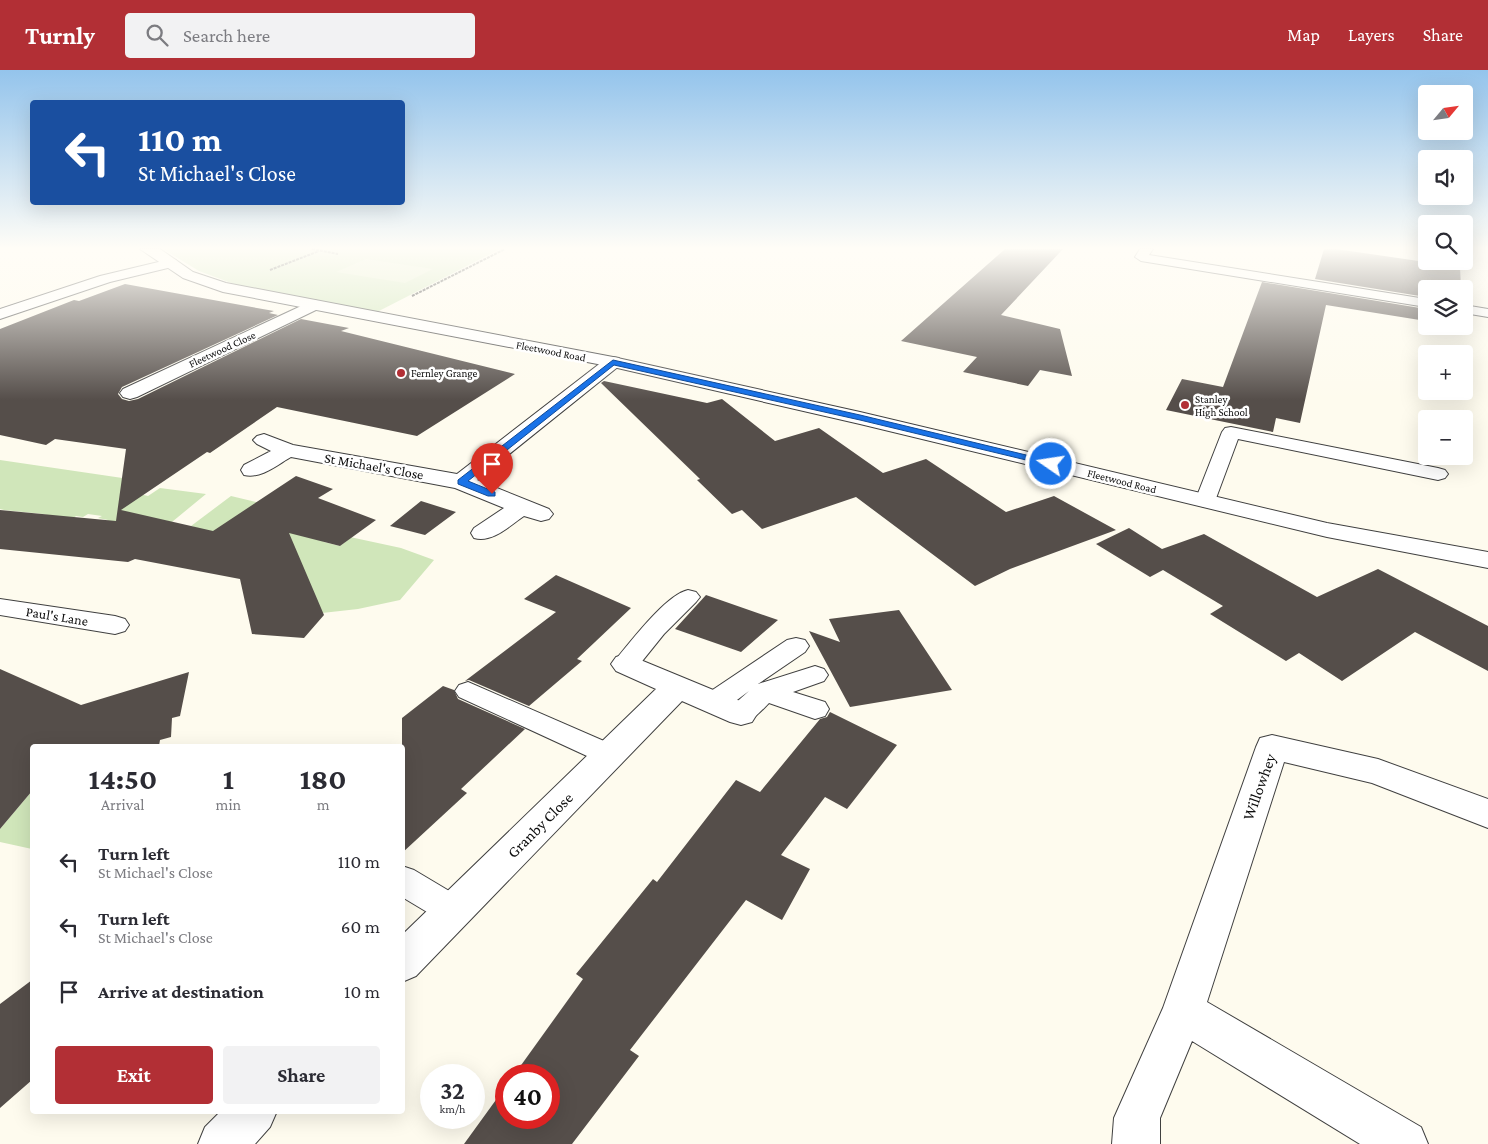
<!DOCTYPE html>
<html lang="en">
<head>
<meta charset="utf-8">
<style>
  :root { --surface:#fff; --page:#f2f2f3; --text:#2b2b33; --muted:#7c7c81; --accent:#b22f35 }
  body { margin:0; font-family:"Crimson Pro",serif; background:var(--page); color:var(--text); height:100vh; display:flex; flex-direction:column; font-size:19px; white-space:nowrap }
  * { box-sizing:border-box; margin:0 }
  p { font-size:16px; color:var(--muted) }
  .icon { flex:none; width:28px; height:28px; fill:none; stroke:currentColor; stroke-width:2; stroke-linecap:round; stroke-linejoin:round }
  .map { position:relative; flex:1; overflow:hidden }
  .details { position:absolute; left:30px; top:674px; width:375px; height:370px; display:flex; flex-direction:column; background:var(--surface); border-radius:5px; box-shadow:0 5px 20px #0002 }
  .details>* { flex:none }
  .hud { position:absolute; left:30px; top:30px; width:375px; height:105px; border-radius:5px; box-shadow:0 5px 20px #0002; background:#1a4fa0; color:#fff; overflow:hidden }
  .needle { width:32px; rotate:61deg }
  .controls { position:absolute; left:1418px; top:15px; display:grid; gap:10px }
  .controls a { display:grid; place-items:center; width:55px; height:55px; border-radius:5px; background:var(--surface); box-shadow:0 5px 20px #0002; font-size:25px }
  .speed { position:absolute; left:420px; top:994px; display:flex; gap:10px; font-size:25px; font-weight:700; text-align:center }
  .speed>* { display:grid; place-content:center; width:65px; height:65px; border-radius:50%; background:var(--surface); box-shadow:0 5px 20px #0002; line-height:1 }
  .speed small { font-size:12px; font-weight:400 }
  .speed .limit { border:8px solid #d22; background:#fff; color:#111 }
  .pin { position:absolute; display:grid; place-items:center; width:42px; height:42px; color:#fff; margin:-51px -21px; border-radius:50% 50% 50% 0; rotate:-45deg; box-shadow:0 0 5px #0007 }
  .pin .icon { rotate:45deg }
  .me { position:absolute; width:55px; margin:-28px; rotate:283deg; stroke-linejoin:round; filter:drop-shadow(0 0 4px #0008) }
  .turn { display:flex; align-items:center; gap:18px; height:105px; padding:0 25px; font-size:22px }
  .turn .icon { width:65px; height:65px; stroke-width:2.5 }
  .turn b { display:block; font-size:35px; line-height:42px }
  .eta { display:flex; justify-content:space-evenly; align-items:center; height:85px; text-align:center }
  .eta b { font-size:30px; font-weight:700; line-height:35px }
  .action { display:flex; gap:10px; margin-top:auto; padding:10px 25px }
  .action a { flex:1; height:58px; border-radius:5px; background:var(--accent); color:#fff; font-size:20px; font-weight:700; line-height:58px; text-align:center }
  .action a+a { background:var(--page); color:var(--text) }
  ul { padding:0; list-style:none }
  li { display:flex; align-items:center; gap:15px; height:65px; padding:0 25px }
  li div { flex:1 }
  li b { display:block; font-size:19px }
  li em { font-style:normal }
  header { display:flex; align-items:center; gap:30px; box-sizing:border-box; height:70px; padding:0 25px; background:var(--accent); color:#fff }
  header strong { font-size:24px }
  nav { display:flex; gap:28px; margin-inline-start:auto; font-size:18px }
  .search { width:350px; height:45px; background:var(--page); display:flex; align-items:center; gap:12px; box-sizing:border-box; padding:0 18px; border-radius:5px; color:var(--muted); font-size:19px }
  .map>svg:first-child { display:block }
</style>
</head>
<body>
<header>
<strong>Turnly</strong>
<div class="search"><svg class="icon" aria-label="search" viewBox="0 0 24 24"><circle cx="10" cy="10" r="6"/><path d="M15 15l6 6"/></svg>Search here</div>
<nav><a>Map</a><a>Layers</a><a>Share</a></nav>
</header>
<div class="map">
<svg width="1488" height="1074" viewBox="0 0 1488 1074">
  <rect width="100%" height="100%" fill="#fefbee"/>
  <!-- green -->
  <path fill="#d0e6ba" d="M 163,179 L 500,179 L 377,242 L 234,214 L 199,201 Z
    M 0,390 L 136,410 L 123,420 L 148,426 L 160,418 L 206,424 L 161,461 L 104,454 L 108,450 L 98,448 L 102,446 L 88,444 L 83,447 L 76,446 L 70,451 L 43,444 L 4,440 L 0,439 Z
    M 231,426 L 272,436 L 324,472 L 340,476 L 349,469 L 336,464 L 401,478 L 434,490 L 400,530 L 358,539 L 295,546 L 251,475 L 191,456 Z
    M 32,721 L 32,779 L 0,772 L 0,759 Z"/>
  <!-- pitch -->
  <path fill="#e1edcb" d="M 366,189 L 433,199 L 405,213 L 336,202 Z"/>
  <!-- building -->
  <path fill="#554e4a" d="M 1005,179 L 1063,179 L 1001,245 L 1060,259 L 1072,306 L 1040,300 L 1028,316 L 963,302 L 977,287 L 901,271 Z
    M 1324,179 L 1336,179 L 1460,197 L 1461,219 L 1426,219 L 1426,227 L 1315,209 Z
    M 1262,212 L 1426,239 L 1426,251 L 1326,235 L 1300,353 L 1276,348 L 1273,362 L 1166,340 L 1182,309 L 1223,317 Z
    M 125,214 L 274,241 L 269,243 L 278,245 L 122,317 L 118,324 L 122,329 L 129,331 L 138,329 L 301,249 L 349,258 L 341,261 L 515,304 L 417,366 L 277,337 L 210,383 L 207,382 L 121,440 L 213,461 L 296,406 L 333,419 L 318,428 L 376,450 L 340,476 L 289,463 L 324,545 L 304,568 L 252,564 L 240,509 L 135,489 L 128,492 L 0,479 L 0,440 L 116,451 L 126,379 L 55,369 L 46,375 L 0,365 L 0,259 L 74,230 L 79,231 Z
    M 604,311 L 707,333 L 722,329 L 775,371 L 819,358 L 883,403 L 926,389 L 1006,442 L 1054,426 L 1116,460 L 1010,499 L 975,516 L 856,427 L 762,459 L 742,440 L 732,444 L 697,410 L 700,409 L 601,313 Z
    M 421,431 L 456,442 L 425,465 L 390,456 Z
    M 1129,458 L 1162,479 L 1204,464 L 1317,527 L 1378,499 L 1488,556 L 1488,601 L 1415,562 L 1342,611 L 1299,583 L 1286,591 L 1210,544 L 1223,536 L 1163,500 L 1150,507 L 1096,474 Z
    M 556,505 L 631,538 L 577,589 L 582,591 L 529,636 L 469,610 L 465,611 L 556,542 L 524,529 Z
    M 706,525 L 778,550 L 741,582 L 675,559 Z
    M 899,540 L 952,620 L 850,637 L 809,561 L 840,572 L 829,549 Z
    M 0,599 L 81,635 L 189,602 L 180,646 L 172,648 L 171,667 L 160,670 L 159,676 L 32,676 L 32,721 L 0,759 Z
    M 443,616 L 454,620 L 458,629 L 525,659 L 461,719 L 467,723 L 402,783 L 402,648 Z
    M 830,642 L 897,675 L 847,739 L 825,727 L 781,785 L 810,799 L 782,850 L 746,830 L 630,980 L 639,986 L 572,1074 L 464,1074 L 506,1016 L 506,1048 L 549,1048 L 549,1005 L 514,1005 L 583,909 L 576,904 L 653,809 L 657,812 L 736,710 L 760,722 L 820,649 L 827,647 Z
    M 32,910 L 32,1010 L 0,1038 L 0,934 Z"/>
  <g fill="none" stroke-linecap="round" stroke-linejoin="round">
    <defs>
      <path id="service" d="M 1140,179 L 1153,179 L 1149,185 L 1426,229 L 1426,237 L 1141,191 L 1135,187 Z
        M 1464,235 L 1488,239 L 1488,247 L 1464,243 Z
        M 1231,357 L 1438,398 L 1445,400 L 1448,404 L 1445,408 L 1438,410 L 1238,369 L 1215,431 L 1212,435 L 1205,437 L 1198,435 L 1195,431 L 1222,362 L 1225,358 Z
        M 688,520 L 696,522 L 700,527 L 696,532 L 664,564 L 635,600 L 626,603 L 617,600 L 613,594 L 617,588 C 632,570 666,525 688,520 Z
        M 796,568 L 805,570 L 809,576 L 805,582 L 758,614 L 815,596 L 824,599 L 828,605 L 824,611 L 793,622 L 825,632 L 829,639 L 825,646 L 815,649 L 769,633 C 757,645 749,656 731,651 L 727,644 L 731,637 L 749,621 C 735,631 723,644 705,639 L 701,632 L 705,625 L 787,570 Z
        M 468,612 L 620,678 L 624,685 L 620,692 L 610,696 L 600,692 L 459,627 L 455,621 L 459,615 Z
        M 402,796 L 414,800 L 466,831 L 471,841 L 466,851 L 454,856 L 442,851 L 402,827 Z"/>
      <path id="minor" d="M 171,189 L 176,190 L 178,193 L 176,196 L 110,212 L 0,249 L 0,239 L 100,206 Z
        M 314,230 L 320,232 L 322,235 L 320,238 L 137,327 L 130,329 L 123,327 L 120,323 L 123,319 Z
        M 613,287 L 619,288 L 622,292 L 619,296 L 477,410 L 549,439 L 553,444 L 549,449 L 541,451 L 524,446 C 509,456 493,473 474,468 L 471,463 L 474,458 L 504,438 L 455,418 L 291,387 C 277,395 261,409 244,405 L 241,400 L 244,395 L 271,381 L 257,374 L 253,370 L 257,366 L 264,364 L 293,375 L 457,404 L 607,288 Z
        M 0,529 L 115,546 L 125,549 L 129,555 L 125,561 L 115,564 L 0,545 Z
        M 626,584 L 752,636 L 757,644 L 752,652 L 741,655 L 730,652 L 682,631 L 416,906 L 402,912 L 402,865 L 656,619 L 616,601 L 611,594 L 616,587 Z
        M 1272,665 L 1378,689 L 1488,729 L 1488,758 L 1372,713 L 1284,692 L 1207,932 L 1421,1057 L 1428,1074 L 1360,1074 L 1192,971 L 1160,1048 L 1160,1074 L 1112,1074 L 1114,1048 L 1163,938 L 1256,677 L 1260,668 Z
        M 221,1041 L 277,1041 L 270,1057 L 255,1074 L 198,1074 L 205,1057 Z"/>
      <path id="tertiary" d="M 140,179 L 160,179 L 193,202 L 226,213 L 613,287 L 860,342 L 1327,453 L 1488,482 L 1488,498 L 1327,467 L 860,354 L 613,297 L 223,222 L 183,208 Z"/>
    </defs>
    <!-- service casing -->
    <use href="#service" stroke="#404040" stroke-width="2"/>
    <!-- minor casing -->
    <use href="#minor" stroke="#404040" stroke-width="2"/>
    <!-- tertiary casing -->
    <use href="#tertiary" stroke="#404040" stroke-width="2"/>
    <!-- path -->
    <path stroke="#2f2f2f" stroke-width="2" stroke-dasharray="3 1" stroke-linecap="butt" d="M 312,179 L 338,184
      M 270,200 L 319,181
      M 412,226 L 505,179"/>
    <!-- service -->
    <use href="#service" fill="#fff" fill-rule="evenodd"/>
    <!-- minor -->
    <use href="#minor" fill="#fff" fill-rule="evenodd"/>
    <!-- tertiary -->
    <use href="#tertiary" fill="#fff" fill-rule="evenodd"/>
  </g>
  <!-- sky -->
  <linearGradient id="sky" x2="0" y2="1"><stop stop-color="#94c4ec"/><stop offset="0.54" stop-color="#fffdf7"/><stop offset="1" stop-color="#fffdf7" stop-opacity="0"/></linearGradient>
  <rect width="1488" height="330" fill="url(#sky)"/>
  <!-- route -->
  <path fill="#1a73e8" stroke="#114b97" d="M 613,290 L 860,345 L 1051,391 L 1056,394 L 1051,396 L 860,350 L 614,295 L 468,411 L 495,422 L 495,426 L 488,426 L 458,414 L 458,410 Z"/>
  <!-- markers -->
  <g fill="#b22f35" stroke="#fff" stroke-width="2">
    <circle cx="401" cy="303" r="5"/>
    <circle cx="1185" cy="335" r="5"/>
  </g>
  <g text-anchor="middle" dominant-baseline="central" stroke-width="5" stroke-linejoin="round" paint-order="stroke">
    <!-- far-street labels -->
    <g font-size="11" fill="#0d0d0d" stroke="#fff">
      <text transform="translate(222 279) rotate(-25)">Fleetwood Close</text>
      <text transform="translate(551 281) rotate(11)">Fleetwood Road</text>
      <text transform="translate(1122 411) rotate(14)">Fleetwood Road</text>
    </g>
    <!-- far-poi labels -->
    <g font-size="11" fill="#0d0d0d" stroke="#fff" text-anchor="start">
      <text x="411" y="303">Fernley Grange</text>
      <text x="1195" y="329">Stanley<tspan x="1195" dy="13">High School</tspan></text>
    </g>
    <!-- street labels -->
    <g font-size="14" fill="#0d0d0d" stroke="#fff">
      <text transform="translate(374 396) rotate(10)">St Michael's Close</text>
      <text transform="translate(57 546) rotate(9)">Paul's Lane</text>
    </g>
    <!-- near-street labels -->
    <g font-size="16" fill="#0d0d0d" stroke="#fff">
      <text transform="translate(1259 717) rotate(-70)">Willowhey</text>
      <text transform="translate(540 755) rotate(-45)">Granby Close</text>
    </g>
  </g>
</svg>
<div class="controls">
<a><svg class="needle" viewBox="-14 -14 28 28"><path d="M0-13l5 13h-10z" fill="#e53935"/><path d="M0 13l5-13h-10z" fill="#7c7c81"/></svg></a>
<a><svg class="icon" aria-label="sound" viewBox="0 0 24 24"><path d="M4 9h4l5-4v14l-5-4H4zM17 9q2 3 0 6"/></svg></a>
<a><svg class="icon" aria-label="search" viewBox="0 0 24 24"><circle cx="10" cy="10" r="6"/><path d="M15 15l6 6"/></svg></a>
<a><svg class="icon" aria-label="layers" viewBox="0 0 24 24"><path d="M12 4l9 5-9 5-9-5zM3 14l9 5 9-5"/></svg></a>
<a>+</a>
<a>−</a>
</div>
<div class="speed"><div>32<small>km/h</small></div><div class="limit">40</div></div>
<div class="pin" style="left:492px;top:424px;background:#d93025"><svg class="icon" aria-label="arrive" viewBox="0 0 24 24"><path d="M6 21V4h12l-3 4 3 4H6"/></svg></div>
<svg class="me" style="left:1051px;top:394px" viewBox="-20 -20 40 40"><circle r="17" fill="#1a73e8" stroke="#fff" stroke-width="3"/><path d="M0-11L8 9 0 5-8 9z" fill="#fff"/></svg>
<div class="hud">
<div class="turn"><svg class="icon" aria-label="left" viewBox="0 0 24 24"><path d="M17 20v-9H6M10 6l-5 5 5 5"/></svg><div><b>110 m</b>St Michael's Close</div></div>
</div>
<section class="details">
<div class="eta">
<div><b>14:50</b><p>Arrival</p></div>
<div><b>1</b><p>min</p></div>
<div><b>180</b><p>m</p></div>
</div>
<ul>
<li><svg class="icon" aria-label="left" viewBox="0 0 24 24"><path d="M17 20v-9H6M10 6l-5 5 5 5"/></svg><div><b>Turn left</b><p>St Michael's Close</p></div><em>110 m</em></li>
<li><svg class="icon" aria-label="left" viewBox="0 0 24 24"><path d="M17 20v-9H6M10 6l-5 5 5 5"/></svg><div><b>Turn left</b><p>St Michael's Close</p></div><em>60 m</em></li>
<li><svg class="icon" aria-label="arrive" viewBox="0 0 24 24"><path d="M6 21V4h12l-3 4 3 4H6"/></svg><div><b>Arrive at destination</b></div><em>10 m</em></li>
</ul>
<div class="action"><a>Exit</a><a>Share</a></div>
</section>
</div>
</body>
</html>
